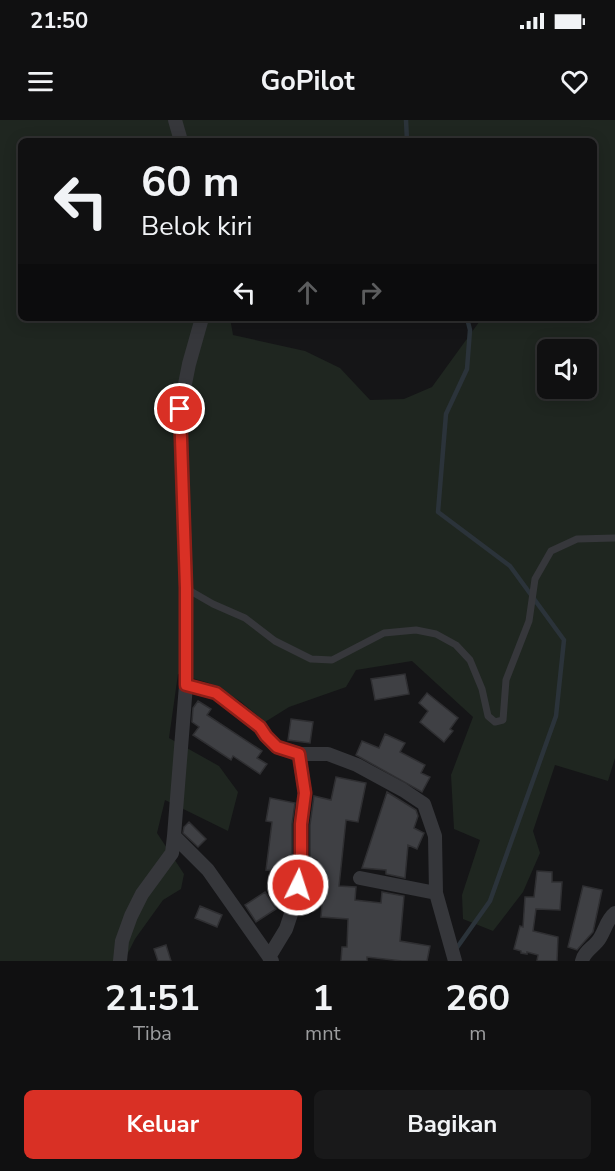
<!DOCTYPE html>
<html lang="id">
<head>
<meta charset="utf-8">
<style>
  :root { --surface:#101011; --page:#19191a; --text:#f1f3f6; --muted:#9c9d9f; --line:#303031; --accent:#d93025 }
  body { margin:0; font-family:"Nunito Sans",sans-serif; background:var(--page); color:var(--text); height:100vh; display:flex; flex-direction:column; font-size:22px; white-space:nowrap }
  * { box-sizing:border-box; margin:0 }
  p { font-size:20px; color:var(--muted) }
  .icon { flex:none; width:33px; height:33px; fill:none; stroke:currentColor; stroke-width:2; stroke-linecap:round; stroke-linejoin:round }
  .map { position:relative; height:841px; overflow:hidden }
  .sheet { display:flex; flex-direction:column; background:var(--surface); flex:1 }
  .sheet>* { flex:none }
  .banner { position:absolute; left:18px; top:18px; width:579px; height:183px; border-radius:9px; box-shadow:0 3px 15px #0003,0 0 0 2px var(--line); background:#101011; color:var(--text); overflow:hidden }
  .buttons { position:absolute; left:537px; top:219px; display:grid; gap:12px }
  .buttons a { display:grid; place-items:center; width:60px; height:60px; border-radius:9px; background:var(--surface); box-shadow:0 3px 15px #0003,0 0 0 2px var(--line); font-size:30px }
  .pin { position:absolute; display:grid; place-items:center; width:51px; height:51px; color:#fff; margin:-26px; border:3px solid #fff; border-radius:50%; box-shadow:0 2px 6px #0007 }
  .me { position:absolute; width:66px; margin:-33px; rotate:4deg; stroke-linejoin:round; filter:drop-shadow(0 0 4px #0008) }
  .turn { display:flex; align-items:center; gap:21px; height:126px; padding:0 24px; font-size:27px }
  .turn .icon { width:78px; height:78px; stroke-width:2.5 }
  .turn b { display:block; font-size:42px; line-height:51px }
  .lanes { display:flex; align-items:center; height:57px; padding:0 24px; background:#0003; justify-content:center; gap:30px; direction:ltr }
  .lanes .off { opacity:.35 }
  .eta { display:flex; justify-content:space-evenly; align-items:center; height:102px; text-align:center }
  .eta b { font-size:36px; font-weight:700; line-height:42px }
  .action { display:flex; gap:12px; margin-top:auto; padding:12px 24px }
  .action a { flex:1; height:69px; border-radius:9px; background:var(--accent); color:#fff; font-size:24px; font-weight:700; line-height:69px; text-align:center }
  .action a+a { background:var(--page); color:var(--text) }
  .status { display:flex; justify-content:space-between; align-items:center; height:42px; padding:0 30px; background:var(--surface); direction:ltr }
  .status svg { height:16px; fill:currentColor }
  header { display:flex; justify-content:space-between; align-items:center; height:78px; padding:0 24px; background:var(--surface); font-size:27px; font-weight:700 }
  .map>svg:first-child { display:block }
</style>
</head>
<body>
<div class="status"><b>21:50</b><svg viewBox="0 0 49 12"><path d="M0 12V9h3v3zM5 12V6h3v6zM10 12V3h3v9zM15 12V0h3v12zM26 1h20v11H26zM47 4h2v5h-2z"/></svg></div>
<header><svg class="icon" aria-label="menu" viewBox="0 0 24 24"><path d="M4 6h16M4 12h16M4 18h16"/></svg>GoPilot<svg class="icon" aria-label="heart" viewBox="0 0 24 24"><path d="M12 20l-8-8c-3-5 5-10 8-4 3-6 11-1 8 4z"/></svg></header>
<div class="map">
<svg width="615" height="841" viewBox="0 0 615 841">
  <rect width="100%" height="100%" fill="#151517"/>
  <!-- green -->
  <path fill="#1f2620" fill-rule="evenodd" d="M 0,0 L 615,0 L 615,638 L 608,661 L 555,645 L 533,711 L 540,733 L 523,772 L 493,811 L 463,799 L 462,775 L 480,720 L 454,709 L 451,655 L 473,597 L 412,541 L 356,550 L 346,567 L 289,587 L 265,602 L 240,581 L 209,563 L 178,554 L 169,618 L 219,646 L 238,672 L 228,711 L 165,680 L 157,713 L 184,754 L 181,769 L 163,780 L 135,819 L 124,841 L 0,841 ZM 21,21 L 594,21 L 594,198 L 482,198 L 432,267 L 404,279 L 370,280 L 340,248 L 305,231 L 233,215 L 230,198 L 21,198 ZM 548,230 L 586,230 L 586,268 L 548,268 Z"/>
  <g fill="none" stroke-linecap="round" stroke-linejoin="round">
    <!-- stream -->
    <path stroke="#2b333a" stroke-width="4.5" d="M 406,0 L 407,21
      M 456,829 L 490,781 L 556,596 L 564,520 L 510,446 L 438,392 L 446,294 L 467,249 L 470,210 L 467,198"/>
  </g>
  <!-- building -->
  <path fill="#3f4044" stroke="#2f2f32" stroke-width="1.5" d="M 405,554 L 409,574 L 375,580 L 371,559 Z
    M 427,573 L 458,598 L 450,609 L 453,611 L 444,622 L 420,602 L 428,591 L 419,583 Z
    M 198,581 L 211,589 L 207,595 L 262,631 L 257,638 L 267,644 L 260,654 L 233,636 L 231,640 L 193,615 L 199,607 L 192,602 L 193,588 Z
    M 291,599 L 313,602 L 310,623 L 288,620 Z
    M 385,614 L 405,623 L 400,632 L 425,645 L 421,653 L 430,657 L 422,672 L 356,635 L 362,621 L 379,628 Z
    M 336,657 L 366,663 L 358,702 L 346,700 L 339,766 L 356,767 L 355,780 L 381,783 L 382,772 L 404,776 L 400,821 L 430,826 L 427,841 L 402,841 L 367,837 L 367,841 L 341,841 L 342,827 L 347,827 L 348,799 L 321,797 L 322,784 L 305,782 L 308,764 L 315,764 L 317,740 L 310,739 L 310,705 L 314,676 L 331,680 Z
    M 387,672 L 416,690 L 418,696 L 414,708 L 424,713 L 417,729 L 408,725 L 405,758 L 386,754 L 386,750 L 362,748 Z
    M 270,678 L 295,683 L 292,704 L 292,753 L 266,750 L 272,702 L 266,701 Z
    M 189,702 L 206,719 L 198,727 L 183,713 L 184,707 Z
    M 537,751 L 552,752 L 552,762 L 562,762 L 560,790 L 536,789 L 533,811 L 558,817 L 557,841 L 537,841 L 538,835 L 527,832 L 527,834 L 521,833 L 521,831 L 514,829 L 520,806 L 523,807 L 525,777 L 534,777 Z
    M 583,766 L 602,770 L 593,812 L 577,830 L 568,827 Z
    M 265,772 L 276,789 L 256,802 L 245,785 Z
    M 200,786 L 222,795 L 217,807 L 195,798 Z
    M 166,825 L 171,841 L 158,841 L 154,829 Z"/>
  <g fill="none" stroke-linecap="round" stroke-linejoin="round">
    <!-- service -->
    <path stroke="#36373b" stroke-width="7" d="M 187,469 L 213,484 L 245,498 L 275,521 L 311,539 L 332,540 L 384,513 L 416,510 L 436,514 L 456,525 L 470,540 L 482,569 L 488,596 L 495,602 L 503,600 L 506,560 L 529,501 L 535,459 L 551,431 L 577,419 L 615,418"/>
    <!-- minor -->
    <path stroke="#36373b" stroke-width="14" d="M 175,0 L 181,21
      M 202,198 L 189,244 L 180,289 L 186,468 L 186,565 L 174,716 L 208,750 L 272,841
      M 186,565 L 216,573 L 260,607 L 266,616 L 277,627 L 299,634 L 328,634 L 357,645 L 403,670 L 424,684 L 435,716 L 436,773 L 455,841
      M 360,758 L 436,773
      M 269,837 L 286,809 L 296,779 L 301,752 L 301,704 L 305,673 L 299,634
      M 120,841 L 122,821 L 131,796 L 142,774 L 172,733 L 174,716
      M 582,841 C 584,832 591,829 597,822 C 605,813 605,801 615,793"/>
  </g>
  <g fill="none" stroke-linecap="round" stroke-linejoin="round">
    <defs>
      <path id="route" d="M 180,289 L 186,468 L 186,565 L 216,573 L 260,607 L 266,616 L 277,627 L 299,634 L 305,673 L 301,704 L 301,752 L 298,765"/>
    </defs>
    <!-- route casing -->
    <use href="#route" stroke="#8d1f18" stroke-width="15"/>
    <!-- route -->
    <use href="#route" stroke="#d93025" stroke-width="10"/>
  </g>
</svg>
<div class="buttons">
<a><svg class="icon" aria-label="sound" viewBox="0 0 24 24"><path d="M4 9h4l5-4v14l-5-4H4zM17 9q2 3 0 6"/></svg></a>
</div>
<div class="pin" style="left:180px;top:289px;background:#d93025"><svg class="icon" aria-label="arrive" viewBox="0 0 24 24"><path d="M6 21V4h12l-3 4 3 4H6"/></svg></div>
<svg class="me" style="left:298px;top:765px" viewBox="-20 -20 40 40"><circle r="17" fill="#d93025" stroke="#fff" stroke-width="3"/><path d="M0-11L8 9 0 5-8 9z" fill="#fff"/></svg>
<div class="banner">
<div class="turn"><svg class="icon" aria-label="left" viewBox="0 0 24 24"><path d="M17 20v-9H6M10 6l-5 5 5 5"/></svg><div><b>60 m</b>Belok kiri</div></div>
<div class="lanes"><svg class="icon" aria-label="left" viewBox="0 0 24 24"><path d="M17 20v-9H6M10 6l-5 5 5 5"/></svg><svg class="icon off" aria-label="ahead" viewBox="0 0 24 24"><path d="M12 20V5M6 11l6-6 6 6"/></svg><svg class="icon off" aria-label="right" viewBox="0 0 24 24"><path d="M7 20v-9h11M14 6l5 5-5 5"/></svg></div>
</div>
</div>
<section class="sheet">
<div class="eta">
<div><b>21:51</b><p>Tiba</p></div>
<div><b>1</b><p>mnt</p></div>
<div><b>260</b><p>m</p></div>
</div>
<div class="action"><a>Keluar</a><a>Bagikan</a></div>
</section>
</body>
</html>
